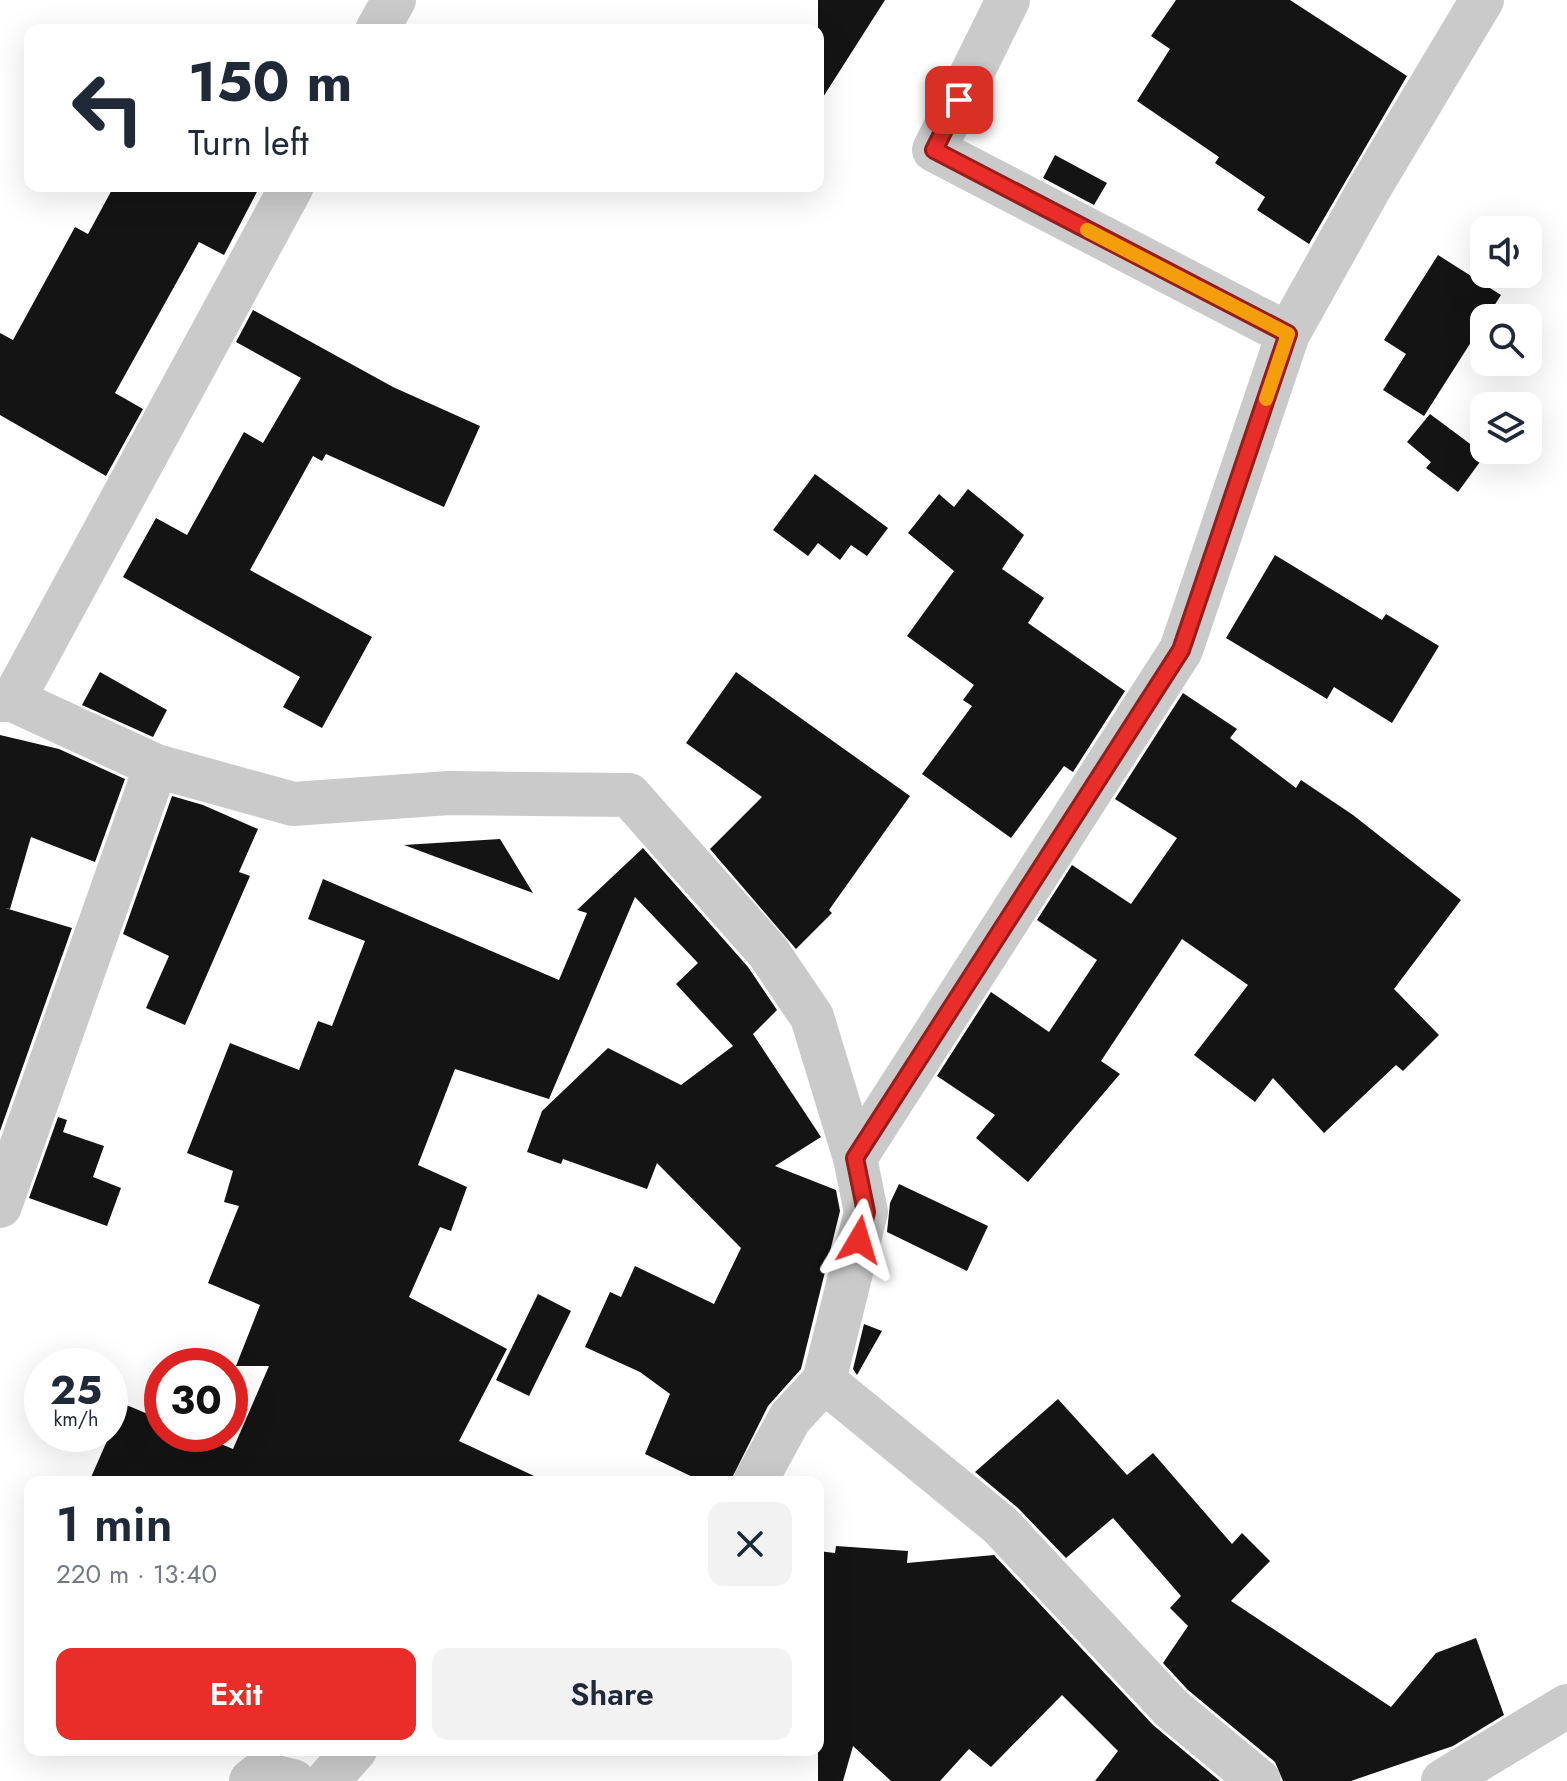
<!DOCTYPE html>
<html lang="en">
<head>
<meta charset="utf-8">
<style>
  :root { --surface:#fff; --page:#f2f2f3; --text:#1f2937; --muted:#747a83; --accent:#e92d29 }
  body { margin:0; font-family:Jost,sans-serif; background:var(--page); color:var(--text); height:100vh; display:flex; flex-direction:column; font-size:30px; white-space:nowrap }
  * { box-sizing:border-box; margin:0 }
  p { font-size:26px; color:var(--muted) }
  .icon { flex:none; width:44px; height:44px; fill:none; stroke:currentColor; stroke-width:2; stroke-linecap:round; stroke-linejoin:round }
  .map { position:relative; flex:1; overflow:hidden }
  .panel { position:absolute; left:24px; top:1476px; width:800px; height:280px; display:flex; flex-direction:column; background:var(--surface); border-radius:16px; box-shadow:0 8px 32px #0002 }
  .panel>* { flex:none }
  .hud { position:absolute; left:24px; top:24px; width:800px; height:168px; border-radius:16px; box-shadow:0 8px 32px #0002; background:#fff; color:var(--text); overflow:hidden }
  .fabs { position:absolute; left:1470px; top:216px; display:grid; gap:16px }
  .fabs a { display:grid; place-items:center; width:72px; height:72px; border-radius:16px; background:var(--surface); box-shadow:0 8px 32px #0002; font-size:40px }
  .speed { position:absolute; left:24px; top:1348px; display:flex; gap:16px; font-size:40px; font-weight:700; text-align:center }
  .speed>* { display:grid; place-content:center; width:104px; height:104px; border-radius:50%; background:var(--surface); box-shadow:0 8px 32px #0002; line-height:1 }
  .speed small { font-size:20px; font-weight:400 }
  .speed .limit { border:12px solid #d22; background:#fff; color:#111 }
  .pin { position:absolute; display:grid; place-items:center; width:68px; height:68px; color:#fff; margin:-34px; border-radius:16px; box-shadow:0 4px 12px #0006 }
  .me { position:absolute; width:88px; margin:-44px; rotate:7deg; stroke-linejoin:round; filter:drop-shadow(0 0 6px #0008) }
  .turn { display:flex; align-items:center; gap:28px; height:168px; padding:0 32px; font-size:36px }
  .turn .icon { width:104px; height:104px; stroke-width:2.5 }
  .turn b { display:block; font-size:56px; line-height:68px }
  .round { display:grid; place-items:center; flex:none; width:84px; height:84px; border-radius:16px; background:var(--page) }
  .headline { display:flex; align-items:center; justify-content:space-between; height:136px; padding:0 32px }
  h1 { font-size:48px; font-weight:600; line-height:60px }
  .cta { display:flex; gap:16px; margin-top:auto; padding:16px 32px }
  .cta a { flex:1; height:92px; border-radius:16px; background:var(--accent); color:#fff; font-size:32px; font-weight:600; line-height:92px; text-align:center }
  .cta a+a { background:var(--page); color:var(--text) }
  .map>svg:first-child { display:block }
</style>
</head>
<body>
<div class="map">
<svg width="1567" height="1781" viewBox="0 0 1567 1781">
  <rect width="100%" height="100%" fill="#fff"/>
  <!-- building -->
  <path fill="#141414" d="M 818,0 L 885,0 L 818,105 Z
    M 1176,0 L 1290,0 L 1407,76 L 1309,244 L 1257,210 L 1265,197 L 1215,163 L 1219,157 L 1137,101 L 1170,49 L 1151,36 Z
    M 1055,155 L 1107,183 L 1094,205 L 1043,178 Z
    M 114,186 L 260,186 L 224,255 L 199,242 L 115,393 L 143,409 L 106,476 L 0,415 L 0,333 L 13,340 L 75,227 L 88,234 Z
    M 1438,255 L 1501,295 L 1424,416 L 1383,390 L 1406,354 L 1384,340 Z
    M 253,310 L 393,387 L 480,426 L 444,507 L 326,454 L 322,461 L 313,456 L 250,570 L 372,637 L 322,728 L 283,707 L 300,677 L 123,577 L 156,518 L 187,535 L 244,432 L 263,443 L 301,378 L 236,342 Z
    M 1430,414 L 1485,455 L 1458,492 L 1426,468 L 1431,462 L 1407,442 Z
    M 815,474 L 888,528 L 867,556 L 851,545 L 840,560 L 818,543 L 808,556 L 773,530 Z
    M 968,489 L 1024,535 L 1002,569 L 1044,598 L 1028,623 L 1125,691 L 1073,772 L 1064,766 L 1011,838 L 922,774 L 972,706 L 963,700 L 974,685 L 907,636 L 954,571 L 908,533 L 939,494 L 954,507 Z
    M 1275,555 L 1382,620 L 1386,614 L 1439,646 L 1392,723 L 1334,687 L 1327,699 L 1226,638 Z
    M 100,672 L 167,710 L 153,737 L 82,705 Z
    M 736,672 L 910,796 L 829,910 L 832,913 L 796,949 L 710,849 L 762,797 L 686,743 Z
    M 1183,693 L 1237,729 L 1230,738 L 1296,788 L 1301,780 L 1353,815 L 1461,900 L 1394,989 L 1439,1035 L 1403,1071 L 1396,1065 L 1324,1133 L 1273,1078 L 1255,1102 L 1194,1055 L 1248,985 L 1182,939 L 1101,1061 L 1120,1074 L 1028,1182 L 976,1138 L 995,1115 L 937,1076 L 991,992 L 1049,1032 L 1097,960 L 1037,920 L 1072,865 L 1131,904 L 1177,838 L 1115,799 Z
    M 0,735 L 59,749 L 125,779 L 95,862 L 31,837 L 10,909 L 5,908 L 72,928 L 0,1131 Z
    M 172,796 L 203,805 L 258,829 L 239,872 L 250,876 L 185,1025 L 146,1008 L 169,956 L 123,934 Z
    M 500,839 L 533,893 L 404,845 Z
    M 643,848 L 748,967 L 777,1010 L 753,1034 L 821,1137 L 775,1166 L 836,1190 L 840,1211 L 801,1369 L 768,1406 L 730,1482 L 703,1482 L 645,1454 L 670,1394 L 640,1372 L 585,1347 L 610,1292 L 621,1297 L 635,1266 L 714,1304 L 741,1248 L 657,1163 L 647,1189 L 563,1159 L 561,1164 L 527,1152 L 542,1111 L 608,1048 L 681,1085 L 733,1046 L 676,984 L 698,963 L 635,897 L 549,1099 L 455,1069 L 418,1165 L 467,1187 L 451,1231 L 440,1227 L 409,1297 L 507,1349 L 459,1441 L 547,1482 L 89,1482 L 110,1434 L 110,1398 L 162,1420 L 162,1434 L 197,1434 L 233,1449 L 269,1366 L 236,1366 L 260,1305 L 208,1283 L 239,1206 L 224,1202 L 233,1171 L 187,1153 L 230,1043 L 299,1070 L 318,1021 L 332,1026 L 365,941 L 308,919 L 323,879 L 559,980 L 587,913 L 577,910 Z
    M 58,1117 L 67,1120 L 63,1132 L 104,1146 L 93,1177 L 121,1188 L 107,1226 L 29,1198 Z
    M 899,1184 L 988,1226 L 967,1271 L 887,1232 L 890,1203 Z
    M 538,1294 L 571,1311 L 529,1396 L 496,1380 Z
    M 864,1324 L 882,1331 L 857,1375 L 853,1369 Z
    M 1058,1399 L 1127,1475 L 1153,1453 L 1232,1544 L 1242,1533 L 1270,1561 L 1231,1601 L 1391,1707 L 1436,1653 L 1476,1638 L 1504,1715 L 1453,1746 L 1351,1781 L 1283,1781 L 1275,1762 L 1188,1690 L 1163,1663 L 1188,1626 L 1170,1608 L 1181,1596 L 1113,1518 L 1066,1558 L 1018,1508 L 975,1472 Z
    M 836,1546 L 908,1551 L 907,1563 L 994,1555 L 1153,1725 L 1220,1781 L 1095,1781 L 1118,1751 L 1062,1695 L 991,1767 L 969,1749 L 940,1781 L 891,1781 L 853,1746 L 843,1781 L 818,1781 L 818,1551 L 835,1553 Z"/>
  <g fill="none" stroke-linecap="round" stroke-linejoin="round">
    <!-- minor -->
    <path stroke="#cacaca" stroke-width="44" d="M 1008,0 L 934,150 L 1288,334
      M 377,30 L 394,0
      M 0,700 L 13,700 L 156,766 L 293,804 L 449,793 L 629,795 L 768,952 L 812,1017 L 855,1158
      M 13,700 L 292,186
      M 0,1206 L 156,766
      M 824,1381 L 1000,1525 L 1171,1708 L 1259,1781
      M 755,1482 L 790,1418 L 824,1381 L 866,1212 L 855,1158 L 1181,650 L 1288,334 L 1369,189 L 1482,0
      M 251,1781 L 261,1773 L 293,1781
      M 327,1781 L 355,1750
      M 1443,1781 L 1567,1706"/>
  </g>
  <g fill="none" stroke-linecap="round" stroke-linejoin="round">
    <defs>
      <path id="route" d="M 859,1240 L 866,1212 L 855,1158 L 1181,650 L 1288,334 L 934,150 L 959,100"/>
    </defs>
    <!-- route casing -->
    <use href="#route" stroke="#971d1b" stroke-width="20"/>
    <!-- route -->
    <use href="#route" stroke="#e92d29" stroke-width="14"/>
    <!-- slow -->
    <path stroke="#f59e0b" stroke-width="14" d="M 1087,230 L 1288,334 L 1266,399"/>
  </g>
</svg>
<div class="fabs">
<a><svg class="icon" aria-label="sound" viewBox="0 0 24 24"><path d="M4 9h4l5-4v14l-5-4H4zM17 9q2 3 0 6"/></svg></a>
<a><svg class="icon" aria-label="search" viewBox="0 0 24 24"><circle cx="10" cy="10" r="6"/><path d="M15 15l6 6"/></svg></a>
<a><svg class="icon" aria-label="layers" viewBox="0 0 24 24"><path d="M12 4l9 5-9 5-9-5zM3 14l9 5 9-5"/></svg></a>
</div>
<div class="speed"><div>25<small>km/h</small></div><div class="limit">30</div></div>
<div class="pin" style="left:959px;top:100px;background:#d93025"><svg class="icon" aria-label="arrive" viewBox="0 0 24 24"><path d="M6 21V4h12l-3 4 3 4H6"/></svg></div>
<svg class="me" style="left:859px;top:1240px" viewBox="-20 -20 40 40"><path d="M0-17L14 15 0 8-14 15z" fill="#e92d29" stroke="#fff" stroke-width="4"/></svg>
<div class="hud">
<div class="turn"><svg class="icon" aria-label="left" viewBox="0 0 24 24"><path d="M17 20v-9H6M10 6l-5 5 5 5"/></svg><div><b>150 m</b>Turn left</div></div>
</div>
<section class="panel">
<div class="headline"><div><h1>1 min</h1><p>220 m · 13:40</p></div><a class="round"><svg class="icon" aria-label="close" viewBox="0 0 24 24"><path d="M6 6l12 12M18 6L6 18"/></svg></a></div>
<div class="cta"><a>Exit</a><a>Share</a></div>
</section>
</div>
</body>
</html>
